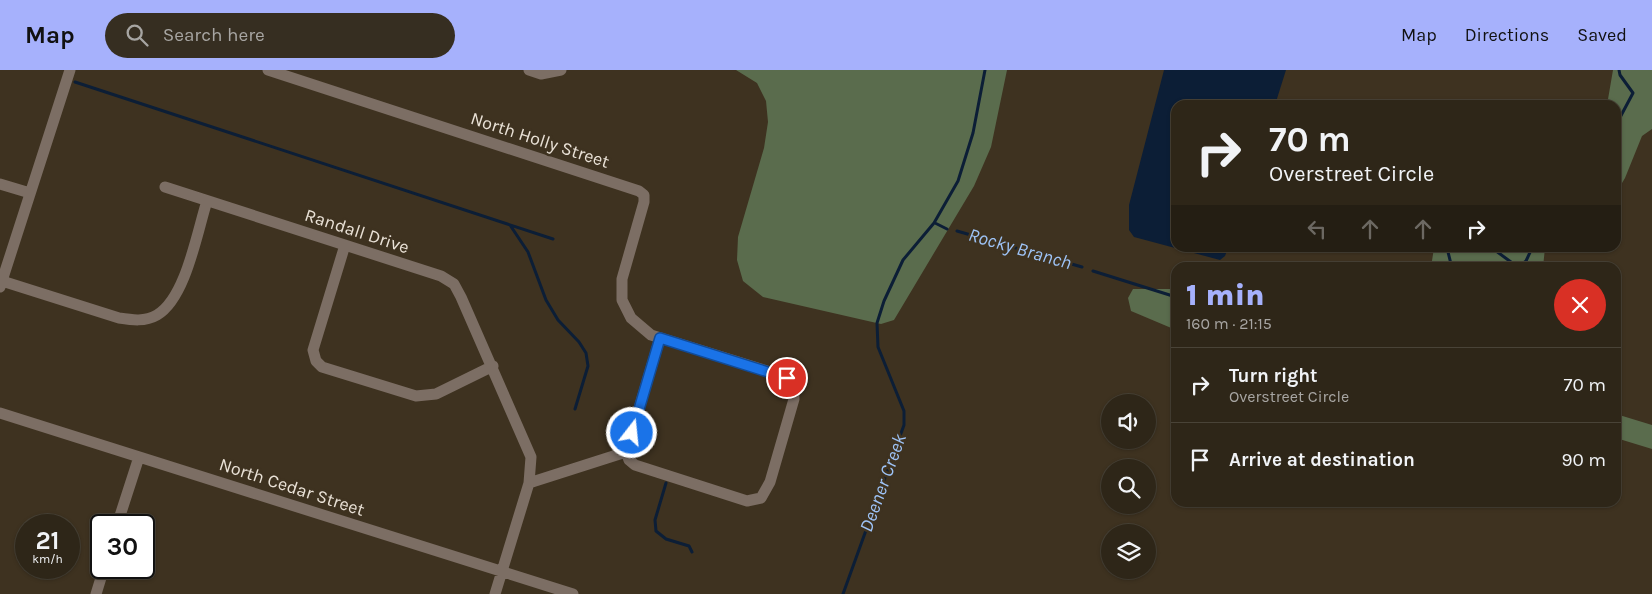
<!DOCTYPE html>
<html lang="en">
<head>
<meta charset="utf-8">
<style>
  :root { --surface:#2e2618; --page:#362e21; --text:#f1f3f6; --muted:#a7a5a2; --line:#494337; --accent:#a6b1fc }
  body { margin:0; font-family:Karla,sans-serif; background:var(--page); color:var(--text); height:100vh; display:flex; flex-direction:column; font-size:19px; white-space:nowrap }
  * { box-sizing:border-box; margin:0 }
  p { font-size:16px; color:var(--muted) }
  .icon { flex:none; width:28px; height:28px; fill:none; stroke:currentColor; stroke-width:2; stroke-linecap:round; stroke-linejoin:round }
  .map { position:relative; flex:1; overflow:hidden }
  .side { position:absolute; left:1171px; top:192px; width:450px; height:245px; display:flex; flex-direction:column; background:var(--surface); border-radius:15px; box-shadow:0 1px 4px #0004,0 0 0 1px var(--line) }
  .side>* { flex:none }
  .top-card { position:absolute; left:1171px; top:30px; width:450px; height:152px; border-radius:15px; box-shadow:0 1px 4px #0004,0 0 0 1px var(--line); background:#2e2618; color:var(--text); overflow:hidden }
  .controls { position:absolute; left:1101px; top:324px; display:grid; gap:10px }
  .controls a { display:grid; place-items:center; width:55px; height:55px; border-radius:50%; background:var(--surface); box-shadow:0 1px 4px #0004,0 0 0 1px var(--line); font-size:25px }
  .speed { position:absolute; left:15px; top:444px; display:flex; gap:10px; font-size:25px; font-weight:700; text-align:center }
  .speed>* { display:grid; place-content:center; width:65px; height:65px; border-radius:50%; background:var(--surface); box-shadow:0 1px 4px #0004,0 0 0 1px var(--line); line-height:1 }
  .speed small { font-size:12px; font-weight:400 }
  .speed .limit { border:2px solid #111; border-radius:8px; background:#fff; color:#111 }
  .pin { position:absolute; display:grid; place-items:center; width:42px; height:42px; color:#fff; margin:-21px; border:2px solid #fff; border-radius:50%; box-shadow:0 1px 5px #0007 }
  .me { position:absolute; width:55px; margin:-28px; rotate:16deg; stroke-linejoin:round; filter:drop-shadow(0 0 4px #0008) }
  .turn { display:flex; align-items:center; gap:18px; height:105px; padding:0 15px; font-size:22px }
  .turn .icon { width:65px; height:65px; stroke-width:2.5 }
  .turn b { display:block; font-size:35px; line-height:42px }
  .lanes { display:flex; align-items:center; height:48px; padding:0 15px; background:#0003; justify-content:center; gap:25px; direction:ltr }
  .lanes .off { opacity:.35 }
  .round { display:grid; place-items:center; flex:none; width:52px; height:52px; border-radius:26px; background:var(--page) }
  .overview { display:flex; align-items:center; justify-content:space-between; height:85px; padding:0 15px }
  h1 { font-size:30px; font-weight:800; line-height:38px; color:var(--accent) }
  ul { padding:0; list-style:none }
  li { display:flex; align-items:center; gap:15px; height:75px; padding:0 15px; border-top:1px solid var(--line) }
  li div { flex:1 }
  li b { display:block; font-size:19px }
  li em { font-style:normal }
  header { display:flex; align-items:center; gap:30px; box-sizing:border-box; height:70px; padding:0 25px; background:var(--accent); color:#111 }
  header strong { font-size:24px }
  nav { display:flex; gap:28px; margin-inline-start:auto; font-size:18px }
  .search { width:350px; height:45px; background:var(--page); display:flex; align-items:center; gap:12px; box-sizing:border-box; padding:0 18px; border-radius:28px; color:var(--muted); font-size:19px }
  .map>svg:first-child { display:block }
</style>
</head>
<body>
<header>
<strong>Map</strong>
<div class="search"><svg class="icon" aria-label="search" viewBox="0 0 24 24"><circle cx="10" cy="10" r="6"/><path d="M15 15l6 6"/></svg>Search here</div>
<nav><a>Map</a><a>Directions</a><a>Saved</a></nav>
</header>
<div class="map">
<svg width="1652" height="524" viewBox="0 0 1652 524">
  <rect width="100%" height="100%" fill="#3e3220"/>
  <!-- forest -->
  <path fill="#5a6c4d" d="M 736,0 L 1007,0 L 991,77 L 974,116 L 894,250 L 881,254 L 763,227 L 743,211 L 737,190 L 738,167 L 764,78 L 768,52 L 766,31 L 757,13 Z
    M 1613,0 L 1652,0 L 1652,59 L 1642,66 L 1625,108 L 1616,123 L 1616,35 L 1607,35 Z
    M 1434,178 L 1545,178 L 1543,197 L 1431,197 Z
    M 1133,219 L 1176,219 L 1176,260 L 1131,241 L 1128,228 Z
    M 1616,344 L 1652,355 L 1652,379 L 1616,368 Z"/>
  <!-- water -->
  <path fill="#0c1e36" d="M 1164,0 L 1286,0 L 1275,35 L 1176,35 L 1176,178 L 1228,178 L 1225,186 L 1220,190 L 1134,167 L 1129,160 L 1129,135 Z"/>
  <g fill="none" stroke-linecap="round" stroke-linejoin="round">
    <!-- stream -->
    <path stroke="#0c1e36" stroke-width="3" d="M 75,12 L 553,169
      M 1616,55 L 1633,23 L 1620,5 L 1619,0
      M 1616,92 L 1616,96
      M 935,153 L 947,159
      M 510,155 L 528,182 L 546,230 L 558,250 L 579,272 L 586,283 L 588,296 L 575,339
      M 957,161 L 1082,197
      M 1447,178 L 1452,198
      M 1492,178 L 1515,195 L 1520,196 L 1526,191 L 1532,178
      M 1093,201 L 1176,227
      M 666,413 L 655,450 L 656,461 L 666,469 L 689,476 L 692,482
      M 843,524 L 904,355 L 904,341 L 878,277 L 877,253 L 884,231 L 903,190 L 934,153 L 958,111 L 973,63 L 985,0"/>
    <!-- minor -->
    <path stroke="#7c6e64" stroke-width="11" d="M 268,0 L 639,121 L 644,125 L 644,132 L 622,209 L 622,230 L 631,248 L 651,265 L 780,305 L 793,314 L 794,329 L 770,412 L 761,428 L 747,431 L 635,395 L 629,390 L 626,382 L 529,413
      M 529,0 L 541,4 L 561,0
      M 0,114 L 30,123
      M 165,117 L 441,206 L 454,214 L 461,227 L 531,387 L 529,413 L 495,524
      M 345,175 L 313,280 L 316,291 L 322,297 L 416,326 L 436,324 L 493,296
      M 2,211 L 119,248 C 132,250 145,252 157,245 C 186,228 197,162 207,131
      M 0,217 L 70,0
      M 0,343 L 573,524
      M 626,382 L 660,268
      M 117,455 L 139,387
      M 96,524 L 104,498"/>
  </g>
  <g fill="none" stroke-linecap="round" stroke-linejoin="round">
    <defs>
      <path id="route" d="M 632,363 L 660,268 L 787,308"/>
    </defs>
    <!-- route casing -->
    <use href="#route" stroke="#114b97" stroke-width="12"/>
    <!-- route -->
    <use href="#route" stroke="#1a73e8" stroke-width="9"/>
  </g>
  <g text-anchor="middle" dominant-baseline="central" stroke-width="5" stroke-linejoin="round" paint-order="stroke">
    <!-- street labels -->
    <g font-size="18" fill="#eae2d7" stroke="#3e3220">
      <text transform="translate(540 70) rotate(18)">North Holly Street</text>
      <text transform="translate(357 161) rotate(18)">Randall Drive</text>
      <text transform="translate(292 417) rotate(18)">North Cedar Street</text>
    </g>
    <!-- water labels -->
    <g font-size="19" font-style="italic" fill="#9ec3f6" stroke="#3e3220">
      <text transform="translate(1020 179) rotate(16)">Rocky Branch</text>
      <text transform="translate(883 413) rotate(-70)">Deener Creek</text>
    </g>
  </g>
</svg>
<div class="controls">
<a><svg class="icon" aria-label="sound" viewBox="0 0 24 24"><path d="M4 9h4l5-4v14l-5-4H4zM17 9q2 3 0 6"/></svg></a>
<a><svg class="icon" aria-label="search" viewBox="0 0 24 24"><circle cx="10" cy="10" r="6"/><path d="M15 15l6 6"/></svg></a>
<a><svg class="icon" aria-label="layers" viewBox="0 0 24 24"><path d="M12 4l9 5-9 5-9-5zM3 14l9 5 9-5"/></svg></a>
</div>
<div class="speed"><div>21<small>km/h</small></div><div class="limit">30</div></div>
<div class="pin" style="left:787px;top:308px;background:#d93025"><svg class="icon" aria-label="arrive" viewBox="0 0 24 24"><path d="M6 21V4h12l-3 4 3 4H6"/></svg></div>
<svg class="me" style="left:632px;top:363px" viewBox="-20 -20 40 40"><circle r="17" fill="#1a73e8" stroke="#fff" stroke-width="3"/><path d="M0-11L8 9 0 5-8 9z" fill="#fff"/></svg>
<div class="top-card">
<div class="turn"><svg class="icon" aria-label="right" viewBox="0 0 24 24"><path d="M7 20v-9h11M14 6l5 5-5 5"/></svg><div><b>70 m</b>Overstreet Circle</div></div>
<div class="lanes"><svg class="icon off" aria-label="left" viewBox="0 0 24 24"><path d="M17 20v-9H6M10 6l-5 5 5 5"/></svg><svg class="icon off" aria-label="ahead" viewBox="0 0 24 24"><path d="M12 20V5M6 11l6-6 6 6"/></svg><svg class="icon off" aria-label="ahead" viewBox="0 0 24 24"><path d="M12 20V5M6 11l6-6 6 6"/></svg><svg class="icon" aria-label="right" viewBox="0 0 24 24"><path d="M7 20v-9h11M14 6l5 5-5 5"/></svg></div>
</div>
<section class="side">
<div class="overview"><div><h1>1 min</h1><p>160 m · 21:15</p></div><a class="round" style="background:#d93025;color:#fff"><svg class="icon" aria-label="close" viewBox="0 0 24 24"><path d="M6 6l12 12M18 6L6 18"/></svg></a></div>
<ul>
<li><svg class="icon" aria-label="right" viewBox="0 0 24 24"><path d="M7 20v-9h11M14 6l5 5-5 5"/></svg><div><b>Turn right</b><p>Overstreet Circle</p></div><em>70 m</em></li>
<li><svg class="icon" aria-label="arrive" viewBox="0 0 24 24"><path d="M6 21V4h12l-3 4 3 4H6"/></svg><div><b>Arrive at destination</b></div><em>90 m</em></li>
</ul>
</section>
</div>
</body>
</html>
